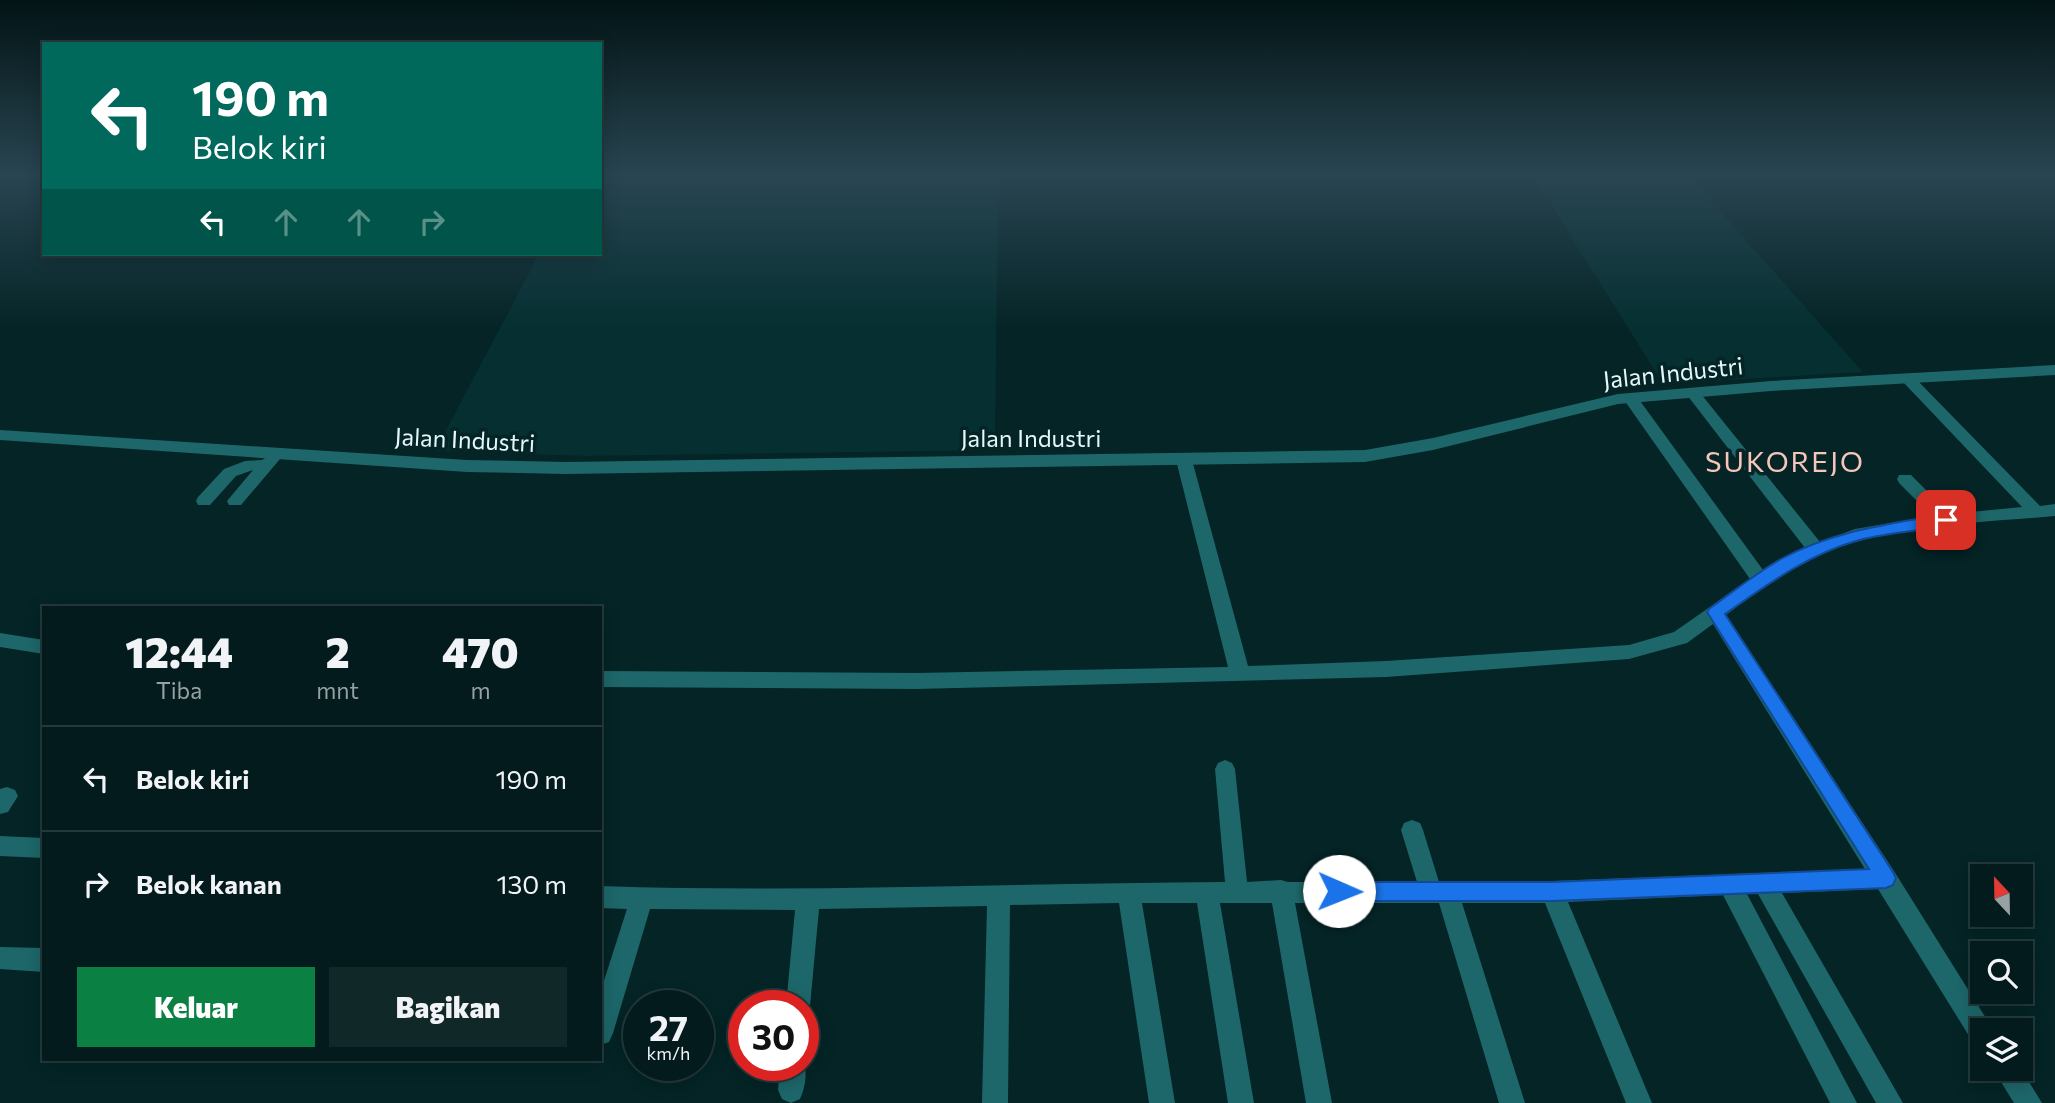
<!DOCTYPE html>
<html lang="id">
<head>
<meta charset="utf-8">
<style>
  :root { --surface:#031b1c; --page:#112829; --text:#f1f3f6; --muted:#97a1a3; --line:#24393b; --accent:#0b8043 }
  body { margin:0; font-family:Commissioner,sans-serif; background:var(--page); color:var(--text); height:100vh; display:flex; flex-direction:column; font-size:26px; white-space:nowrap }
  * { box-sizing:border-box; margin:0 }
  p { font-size:23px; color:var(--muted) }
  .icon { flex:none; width:38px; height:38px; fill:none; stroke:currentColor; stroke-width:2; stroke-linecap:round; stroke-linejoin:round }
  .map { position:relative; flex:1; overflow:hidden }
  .details { position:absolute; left:42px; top:606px; width:560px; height:455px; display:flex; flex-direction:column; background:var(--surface); border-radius:0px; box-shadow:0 4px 18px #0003,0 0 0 2px var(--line) }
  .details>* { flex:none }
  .top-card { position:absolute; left:42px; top:42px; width:560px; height:214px; border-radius:0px; box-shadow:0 4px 18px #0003,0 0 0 2px var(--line); background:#00695c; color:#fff; overflow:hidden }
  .needle { width:46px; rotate:338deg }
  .controls { position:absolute; left:1970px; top:864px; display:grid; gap:14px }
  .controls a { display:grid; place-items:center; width:63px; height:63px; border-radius:0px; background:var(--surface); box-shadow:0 4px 18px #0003,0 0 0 2px var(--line); font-size:35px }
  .speed { position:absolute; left:623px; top:990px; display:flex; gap:14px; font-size:35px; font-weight:700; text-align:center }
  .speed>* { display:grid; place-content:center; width:91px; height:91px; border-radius:50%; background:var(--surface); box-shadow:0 4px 18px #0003,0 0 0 2px var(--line); line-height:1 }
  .speed small { font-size:18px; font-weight:400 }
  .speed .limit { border:10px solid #d22; background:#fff; color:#111 }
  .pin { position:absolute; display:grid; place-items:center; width:60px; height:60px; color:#fff; margin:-30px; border-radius:14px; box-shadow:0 4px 10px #0006 }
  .me { position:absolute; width:77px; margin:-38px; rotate:91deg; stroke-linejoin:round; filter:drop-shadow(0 0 5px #0008) }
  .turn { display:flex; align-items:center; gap:24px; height:147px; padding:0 35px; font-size:32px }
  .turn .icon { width:91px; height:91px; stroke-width:2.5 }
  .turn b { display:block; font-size:49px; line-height:60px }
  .lanes { display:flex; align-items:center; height:66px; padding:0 35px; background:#0003; justify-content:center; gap:35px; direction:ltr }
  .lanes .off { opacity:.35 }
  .eta { display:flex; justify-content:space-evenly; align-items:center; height:119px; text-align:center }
  .eta b { font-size:42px; font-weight:800; line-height:49px }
  .cta { display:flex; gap:14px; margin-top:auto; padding:14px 35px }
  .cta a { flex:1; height:80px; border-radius:0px; background:var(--accent); color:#fff; font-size:28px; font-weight:800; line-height:80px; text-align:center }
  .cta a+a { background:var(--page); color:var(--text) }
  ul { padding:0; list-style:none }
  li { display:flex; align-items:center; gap:21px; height:105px; padding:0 35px; border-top:2px solid var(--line) }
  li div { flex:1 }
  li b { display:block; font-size:26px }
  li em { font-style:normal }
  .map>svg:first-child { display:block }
</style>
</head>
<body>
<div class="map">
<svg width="2055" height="1103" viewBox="0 0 2055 1103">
  <rect width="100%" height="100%" fill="#042426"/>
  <!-- built -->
  <path fill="#052f31" d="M 600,174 L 998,174 L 995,450 L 585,456 L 435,451 L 539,254 L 600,254 Z
    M 1532,174 L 1687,174 L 1863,372 L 1663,384 Z"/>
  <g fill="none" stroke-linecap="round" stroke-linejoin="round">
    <!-- minor -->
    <path fill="#1d676a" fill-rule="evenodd" d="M 1909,376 L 1914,377 L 2040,506 L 2055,504 L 2055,516 C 1968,524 1870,524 1792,568 C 1769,580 1748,599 1726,615 L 1894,871 L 1994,1031 L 1983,1031 L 1983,1047 L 1974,1044 L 1878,889 L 1782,893 L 1903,1103 L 1876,1103 L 1758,894 L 1747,894 L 1857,1103 L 1830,1103 L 1723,895 L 1568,902 L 1652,1103 L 1626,1103 L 1545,903 L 1462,903 L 1525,1103 L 1499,1103 L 1439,903 L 1295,903 L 1332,1103 L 1306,1103 L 1272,903 L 1220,903 L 1254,1103 L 1228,1103 L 1197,903 L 1142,903 L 1175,1103 L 1149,1103 L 1119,903 L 1010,905 L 1008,1103 L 982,1103 L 987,906 L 819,909 L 810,1006 L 803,1016 L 803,1006 L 786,1006 L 795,910 L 650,909 L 613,1033 L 609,1042 L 600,1045 L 600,993 L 627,909 L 600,908 L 600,886 C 808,893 1018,883 1225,882 L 1215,769 L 1218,763 L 1225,760 L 1232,763 L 1235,769 L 1247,882 L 1281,880 L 1288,882 L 1417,882 L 1401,830 L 1404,823 L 1412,820 L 1420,823 L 1423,830 L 1439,882 L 1552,881 L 1865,869 L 1713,624 L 1687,643 L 1629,659 L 1386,677 L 916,689 L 600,687 L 600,671 L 916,673 L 1228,667 L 1176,460 L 1184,455 L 1192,460 L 1248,666 L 1386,661 L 1629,645 L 1674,632 L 1750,579 L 1622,397 L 1625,394 L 1635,394 L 1763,570 L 1780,559 L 1805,548 L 1687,395 L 1684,392 L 1687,389 L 1697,389 L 1820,542 L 1855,529 L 1932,516 L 1899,483 L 1897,479 L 1899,475 L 1911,475 L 1950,514 L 2022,507 L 1904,383 L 1902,380 L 1904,377 Z
      M 272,454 L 280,459 L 241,505 L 229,505 L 227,501 L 253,470 L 236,476 L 210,505 L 198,505 L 196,501 L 198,497 L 224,469 L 245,461 L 262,460 Z
      M 0,633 L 44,640 L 44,654 L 0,647 Z
      M 7,787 L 15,790 L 18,796 L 8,812 L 0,814 L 0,789 Z
      M 0,836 L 44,838 L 44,858 L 0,856 Z
      M 0,947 L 44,948 L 44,972 L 0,969 Z
      M 803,1060 C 808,1072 805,1088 800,1099 L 791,1103 L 782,1099 L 778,1090 L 780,1066 L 803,1066 Z
      M 1993,1069 L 2021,1069 L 2042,1103 L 2014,1103 Z"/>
    <!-- tertiary -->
    <path fill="#1d676a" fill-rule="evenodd" d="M 2055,365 L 2055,375 L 1771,391 L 1618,404 L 1433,450 L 1365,462 L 566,474 L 467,472 L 0,440 L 0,430 L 467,460 L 566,462 L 1365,450 L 1433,438 L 1618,394 L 1771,381 Z"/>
  </g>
  <!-- sky -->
  <linearGradient id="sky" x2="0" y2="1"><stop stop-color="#021415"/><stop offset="0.53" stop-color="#294552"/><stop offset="1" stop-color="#294552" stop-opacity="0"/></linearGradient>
  <rect width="2055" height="329" fill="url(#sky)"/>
  <!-- route -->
  <path fill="#1a73e8" stroke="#114b97" stroke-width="2" d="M 1946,514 L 1954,520 L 1951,524 C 1921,532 1887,532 1856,541 C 1807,555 1767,585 1725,614 L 1893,872 L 1896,878 L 1893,885 L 1886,888 L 1552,901 L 1339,901 L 1331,898 L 1328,891 L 1331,884 L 1339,882 L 1552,882 L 1869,869 L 1707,612 L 1710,608 C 1733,592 1756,573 1781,559 C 1832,531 1889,524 1946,514 Z"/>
  <g text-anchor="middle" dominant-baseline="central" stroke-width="7" stroke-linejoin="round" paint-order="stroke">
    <!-- street labels -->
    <g font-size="24" fill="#e5f7f8" stroke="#042426">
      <text transform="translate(1673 372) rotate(-6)">Jalan Industri</text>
      <text x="1031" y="437">Jalan Industri</text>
      <text transform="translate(465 439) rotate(3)">Jalan Industri</text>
    </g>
    <!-- quarter labels -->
    <g font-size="28" letter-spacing="2" fill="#f7c5b9" stroke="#042426">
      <text x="1785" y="461">SUKOREJO</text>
    </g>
  </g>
</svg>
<div class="controls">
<a><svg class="needle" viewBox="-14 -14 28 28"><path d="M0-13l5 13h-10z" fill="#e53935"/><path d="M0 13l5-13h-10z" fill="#97a1a3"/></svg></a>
<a><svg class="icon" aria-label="search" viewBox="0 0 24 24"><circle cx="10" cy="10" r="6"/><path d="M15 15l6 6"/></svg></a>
<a><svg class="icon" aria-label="layers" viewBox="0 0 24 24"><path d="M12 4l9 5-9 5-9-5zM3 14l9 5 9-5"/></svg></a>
</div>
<div class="speed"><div>27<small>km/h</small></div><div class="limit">30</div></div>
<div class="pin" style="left:1946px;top:520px;background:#d93025"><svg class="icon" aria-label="arrive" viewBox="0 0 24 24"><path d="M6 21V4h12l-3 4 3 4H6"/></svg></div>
<svg class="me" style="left:1339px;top:891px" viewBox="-20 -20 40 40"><circle r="19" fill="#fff"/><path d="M0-13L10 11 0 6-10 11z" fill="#1a73e8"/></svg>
<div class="top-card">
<div class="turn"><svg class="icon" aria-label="left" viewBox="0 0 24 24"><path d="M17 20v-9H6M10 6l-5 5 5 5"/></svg><div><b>190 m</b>Belok kiri</div></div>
<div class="lanes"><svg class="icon" aria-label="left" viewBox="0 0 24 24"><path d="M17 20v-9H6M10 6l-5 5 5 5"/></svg><svg class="icon off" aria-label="ahead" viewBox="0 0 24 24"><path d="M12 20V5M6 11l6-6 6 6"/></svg><svg class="icon off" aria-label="ahead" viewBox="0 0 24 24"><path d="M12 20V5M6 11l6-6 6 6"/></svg><svg class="icon off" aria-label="right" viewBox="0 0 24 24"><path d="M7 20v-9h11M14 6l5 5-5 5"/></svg></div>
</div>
<section class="details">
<div class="eta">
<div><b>12:44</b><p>Tiba</p></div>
<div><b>2</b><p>mnt</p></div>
<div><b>470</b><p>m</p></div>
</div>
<ul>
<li><svg class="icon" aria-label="left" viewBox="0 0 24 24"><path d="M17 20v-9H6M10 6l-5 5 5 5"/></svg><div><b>Belok kiri</b></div><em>190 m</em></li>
<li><svg class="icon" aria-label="right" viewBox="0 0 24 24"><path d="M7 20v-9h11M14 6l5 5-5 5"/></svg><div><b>Belok kanan</b></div><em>130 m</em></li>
</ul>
<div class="cta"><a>Keluar</a><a>Bagikan</a></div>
</section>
</div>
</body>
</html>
